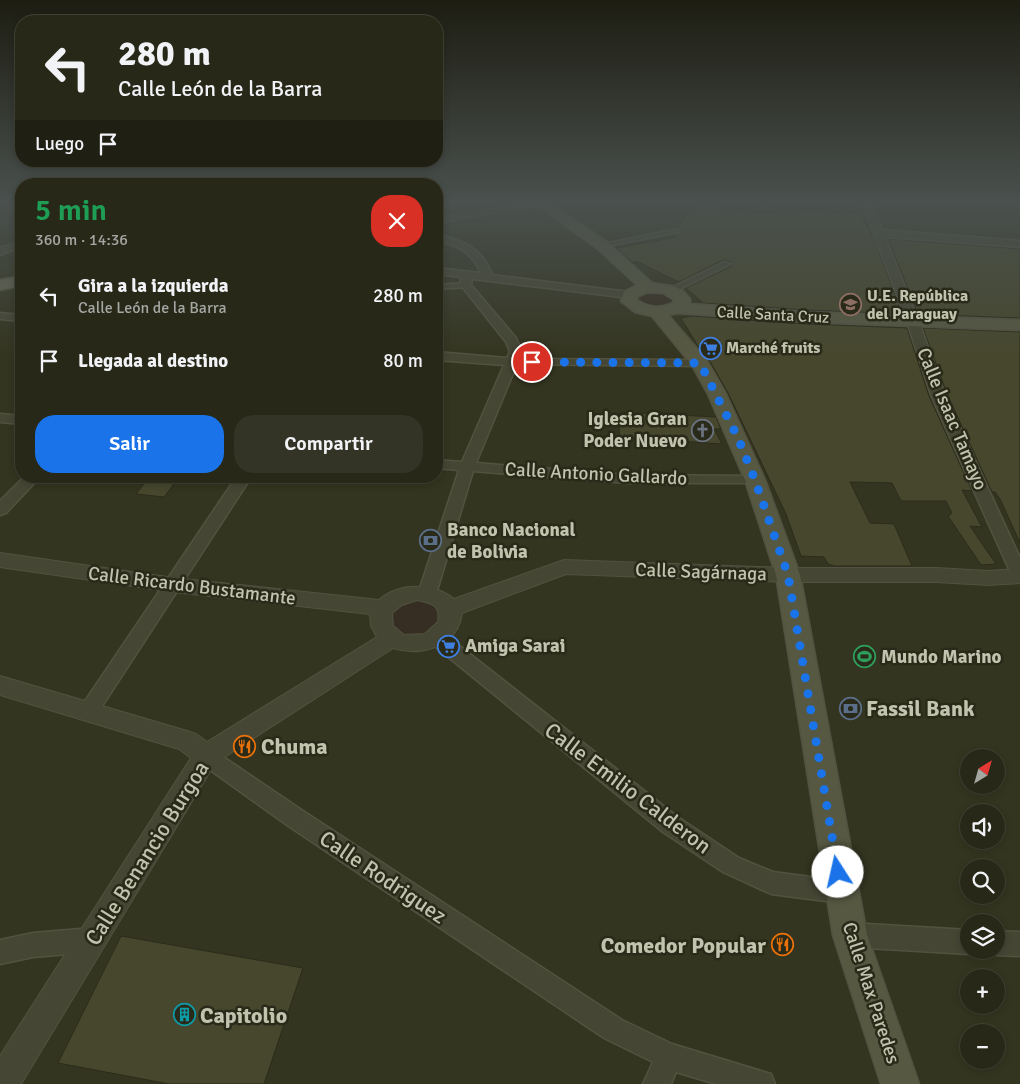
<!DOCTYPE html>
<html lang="es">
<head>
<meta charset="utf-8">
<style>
  :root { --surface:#272818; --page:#333425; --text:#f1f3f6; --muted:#a4a6a2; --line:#434437; --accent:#1a73e8 }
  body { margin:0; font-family:Signika,sans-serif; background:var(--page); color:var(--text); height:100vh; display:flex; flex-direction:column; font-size:19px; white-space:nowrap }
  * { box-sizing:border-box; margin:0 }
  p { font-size:16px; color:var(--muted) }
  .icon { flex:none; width:28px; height:28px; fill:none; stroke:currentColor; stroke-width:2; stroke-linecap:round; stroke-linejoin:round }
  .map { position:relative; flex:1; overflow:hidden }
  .panel { position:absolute; left:15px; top:178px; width:428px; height:305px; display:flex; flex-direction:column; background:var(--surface); border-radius:20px; box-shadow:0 2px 8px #0003,0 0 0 1px var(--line) }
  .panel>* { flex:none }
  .banner { position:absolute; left:15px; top:15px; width:428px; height:152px; border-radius:20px; box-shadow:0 2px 8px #0003,0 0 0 1px var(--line); background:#272818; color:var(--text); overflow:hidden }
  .needle { width:32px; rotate:37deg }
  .buttons { position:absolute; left:960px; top:749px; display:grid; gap:10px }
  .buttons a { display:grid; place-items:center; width:45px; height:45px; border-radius:50%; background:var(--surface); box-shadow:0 2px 8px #0003,0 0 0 1px var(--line); font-size:25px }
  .pin { position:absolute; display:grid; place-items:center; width:42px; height:42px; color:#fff; margin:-21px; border:2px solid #fff; border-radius:50%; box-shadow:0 1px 5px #0007 }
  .me { position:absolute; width:55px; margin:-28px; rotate:350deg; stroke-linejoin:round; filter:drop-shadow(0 0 4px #0008) }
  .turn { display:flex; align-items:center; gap:18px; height:105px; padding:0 20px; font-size:22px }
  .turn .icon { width:65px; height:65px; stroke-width:2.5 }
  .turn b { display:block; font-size:35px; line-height:42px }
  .then { display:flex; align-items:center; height:48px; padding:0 20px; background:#0003; gap:10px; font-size:19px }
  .round { display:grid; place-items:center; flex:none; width:52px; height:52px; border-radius:20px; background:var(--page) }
  .summary { display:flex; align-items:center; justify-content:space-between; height:85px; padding:0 20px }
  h1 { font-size:30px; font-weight:600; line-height:38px; color:#1e9e55 }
  .primary-button { display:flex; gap:10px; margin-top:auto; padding:10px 20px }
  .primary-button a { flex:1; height:58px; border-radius:20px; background:var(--accent); color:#fff; font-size:20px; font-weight:600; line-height:58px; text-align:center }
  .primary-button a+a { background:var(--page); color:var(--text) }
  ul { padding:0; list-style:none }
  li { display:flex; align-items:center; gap:15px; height:65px; padding:0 20px }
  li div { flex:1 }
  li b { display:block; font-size:19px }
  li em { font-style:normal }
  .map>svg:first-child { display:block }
</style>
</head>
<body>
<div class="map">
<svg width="1020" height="1084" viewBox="0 0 1020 1084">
  <rect width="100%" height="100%" fill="#343520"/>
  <!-- green -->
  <path fill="#362e22" d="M 646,291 L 671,294 L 676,302 C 662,311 649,307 636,300 L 637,294 Z
    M 418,600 C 436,602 442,607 438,625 C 420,638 410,640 391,625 C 391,607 400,602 418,600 Z"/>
  <!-- building -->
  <path fill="#46472d" stroke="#2b2c1b" d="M 696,206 L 720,206 L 721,210 L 773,214 L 776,212 L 775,210 L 859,213 L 874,238 L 902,314 L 807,310 L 703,303 L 686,288 L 732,266 L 732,262 L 723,260 L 679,282 L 636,261 L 633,263 L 616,248 L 677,237 L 673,235 L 680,233 L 681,230 L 677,227 Z
    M 888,239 L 1020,249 L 1020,318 L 918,314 Z
    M 692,316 L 807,324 L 907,328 L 929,396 L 972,491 L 962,490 L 982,527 L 970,526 L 996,564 L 981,565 L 948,516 L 952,513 L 946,501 L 901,501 L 892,483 L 850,482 L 870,523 L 894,524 L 912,566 L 835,566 L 828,564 L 824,557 L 801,556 L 786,514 L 728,393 L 708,358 L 699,348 L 681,318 Z
    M 923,328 L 1020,332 L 1020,543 L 1000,499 L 995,492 L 992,492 L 947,394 Z
    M 620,412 L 716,417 L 721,429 L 714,429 L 722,444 L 619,437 Z
    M 150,476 L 180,476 L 164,497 L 136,494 Z
    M 121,936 L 303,968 L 264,1084 L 169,1084 L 58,1063 Z"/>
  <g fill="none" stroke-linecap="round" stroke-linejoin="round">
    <defs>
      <path id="pedestrian" d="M 534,204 L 549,204 L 466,217 L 436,224 L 436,220 L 466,213 Z
        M 677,229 L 679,230 L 679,232 L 602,247 L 599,245 Z
        M 724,262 L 731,264 L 674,292 L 667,290 Z
        M 466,283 L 469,283 L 469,287 L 436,289 L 436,285 Z
        M 513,359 L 700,360 L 704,363 L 700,366 L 510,364 L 509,362 Z"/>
      <path id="minor" d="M 863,204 L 871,204 L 882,230 L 1020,241 L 1020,247 L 885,237 L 919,322 L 945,395 L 1020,558 L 1020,582 L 1014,580 L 1012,576 L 931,395 L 907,322 Z
        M 436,234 C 461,240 483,248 492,275 L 629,292 L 635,295 L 629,298 L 472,279 L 471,285 L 516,338 L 522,352 L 476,463 L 627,475 L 755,476 L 760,477 L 762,480 L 760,483 L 627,483 L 473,471 L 436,594 L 433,598 L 427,600 L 421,598 L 418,594 L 459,470 L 436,468 L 436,460 L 462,462 L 504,365 L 436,360 L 436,352 L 507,358 L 510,352 L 506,342 L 461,285 L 461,277 L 436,274 L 436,268 L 481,273 C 472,252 457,245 436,240 Z
        M 21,241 L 21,247 L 0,255 L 0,248 Z
        M 0,313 L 21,315 L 21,321 L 0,319 Z
        M 0,414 L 21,416 L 21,424 L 0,422 Z
        M 25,476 L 41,476 L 6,513 L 0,515 L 0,501 Z
        M 237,476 L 252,476 L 95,717 L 88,720 L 81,717 L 78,712 L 81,707 Z
        M 437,631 L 443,633 L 679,818 L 739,858 L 773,872 L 841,881 L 849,884 L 853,892 L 849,900 L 841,903 L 771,894 L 723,872 L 663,832 L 431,643 L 428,638 L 431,633 Z
        M 206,748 L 213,750 L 303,811 L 622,1020 L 672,1044 L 771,1074 L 775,1084 L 716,1084 L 676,1072 L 671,1084 L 643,1084 L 653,1062 L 604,1038 L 287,825 L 199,762 L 196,756 L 199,750 Z
        M 850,923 L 969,930 L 969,950 L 978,950 L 969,954 L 850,947 L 841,943 L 838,935 L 841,927 Z
        M 92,928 L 101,932 L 104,940 L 101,948 L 92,952 L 33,957 L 0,964 L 0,940 L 33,933 Z
        M 996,931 L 1020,932 L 1020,956 L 996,955 L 987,951 L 987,950 L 996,950 Z"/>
      <path id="tertiary" d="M 0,553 L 174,578 L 379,600 C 399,582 434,583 454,599 L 564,560 L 788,568 L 936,568 L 988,571 L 1020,569 L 1020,583 L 988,585 L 936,582 L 788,582 L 566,574 L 462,613 C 458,646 422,657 393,648 L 215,763 L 21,1084 L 0,1084 L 0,1056 L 191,758 L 179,749 L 0,695 L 0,676 L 187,731 L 196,734 L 207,742 L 377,637 L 371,626 L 370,614 L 174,592 L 0,567 ZM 417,600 C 432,603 441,605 438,622 L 425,634 L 404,635 L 393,626 L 392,613 L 402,605 Z"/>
      <path id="secondary" d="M 535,204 L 549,204 L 607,242 L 652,283 L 676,287 L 684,292 L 690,299 L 690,304 L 807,312 L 1020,320 L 1020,330 L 807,322 L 677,313 L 668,315 L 706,359 L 726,394 L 765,480 L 800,575 L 867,935 L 919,1084 L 881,1084 L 833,935 L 776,575 L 745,480 L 708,394 L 692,365 L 652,316 L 635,312 L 621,301 L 624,292 L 637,285 L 597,248 ZM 648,292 L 663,293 L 673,299 L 674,302 C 662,309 648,308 637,300 L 637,297 Z"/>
      <path id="primary" d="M 21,276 L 21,286 L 0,290 L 0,280 Z"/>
    </defs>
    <!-- pedestrian casing -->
    <use href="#pedestrian" stroke="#515240" stroke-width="3"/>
    <!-- minor casing -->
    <use href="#minor" stroke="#515240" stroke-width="3"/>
    <!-- tertiary casing -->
    <use href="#tertiary" stroke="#515240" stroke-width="2"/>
    <!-- secondary casing -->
    <use href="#secondary" stroke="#515240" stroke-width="3"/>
    <!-- primary casing -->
    <use href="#primary" stroke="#515240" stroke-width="3"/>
    <!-- pedestrian -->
    <use href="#pedestrian" fill="#454634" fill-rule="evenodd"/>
    <!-- minor -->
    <use href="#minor" fill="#454634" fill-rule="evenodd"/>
    <!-- tertiary -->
    <use href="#tertiary" fill="#454634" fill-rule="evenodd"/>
    <!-- secondary -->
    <use href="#secondary" fill="#565842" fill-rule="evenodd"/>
    <!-- primary -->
    <use href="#primary" fill="#656651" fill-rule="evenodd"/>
  </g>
  <!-- sky -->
  <linearGradient id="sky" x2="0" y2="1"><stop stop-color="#1d1d12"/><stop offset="0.57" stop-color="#4a514e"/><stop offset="1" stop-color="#4a514e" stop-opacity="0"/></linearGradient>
  <rect width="1020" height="356" fill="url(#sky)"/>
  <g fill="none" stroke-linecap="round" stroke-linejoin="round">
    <!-- route -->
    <path stroke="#1a73e8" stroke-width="9" stroke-dasharray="0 16.2" d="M 532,362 L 700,363 L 738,438 L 755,480 L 788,575 L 838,872"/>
  </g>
  <!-- icons -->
  <defs>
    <symbol id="school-ring" viewBox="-11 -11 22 22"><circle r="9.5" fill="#292a19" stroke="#8d6e63" stroke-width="1.5"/><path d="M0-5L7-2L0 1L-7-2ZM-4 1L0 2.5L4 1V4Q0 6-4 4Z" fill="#8d6e63"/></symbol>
    <symbol id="supermarket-ring" viewBox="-11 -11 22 22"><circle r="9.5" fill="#292a19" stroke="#3f7fe0" stroke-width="1.5"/><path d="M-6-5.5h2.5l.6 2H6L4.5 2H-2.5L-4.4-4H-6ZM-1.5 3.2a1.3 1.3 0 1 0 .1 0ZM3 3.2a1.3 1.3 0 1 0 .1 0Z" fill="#3f7fe0"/></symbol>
    <symbol id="church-ring" viewBox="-11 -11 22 22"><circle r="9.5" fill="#292a19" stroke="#6b7280" stroke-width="1.5"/><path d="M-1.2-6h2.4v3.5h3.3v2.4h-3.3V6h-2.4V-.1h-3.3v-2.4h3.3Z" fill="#6b7280"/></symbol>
    <symbol id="bank-ring" viewBox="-11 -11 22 22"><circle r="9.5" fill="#292a19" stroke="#5c6f8a" stroke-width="1.5"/><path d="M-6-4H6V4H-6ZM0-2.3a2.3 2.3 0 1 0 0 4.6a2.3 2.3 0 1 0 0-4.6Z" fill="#5c6f8a"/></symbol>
    <symbol id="stadium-ring" viewBox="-11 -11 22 22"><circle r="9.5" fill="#292a19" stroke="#2e9e5b" stroke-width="1.5"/><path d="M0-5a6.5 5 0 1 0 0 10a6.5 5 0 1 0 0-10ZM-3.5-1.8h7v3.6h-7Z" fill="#2e9e5b"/></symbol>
    <symbol id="restaurant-ring" viewBox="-11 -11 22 22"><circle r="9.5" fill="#292a19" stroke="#e8710a" stroke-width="1.5"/><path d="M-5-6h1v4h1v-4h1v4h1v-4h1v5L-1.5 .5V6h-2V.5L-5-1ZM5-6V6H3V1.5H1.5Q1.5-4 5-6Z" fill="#e8710a"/></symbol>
    <symbol id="building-ring" viewBox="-11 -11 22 22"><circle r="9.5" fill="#292a19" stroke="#0f9aa8" stroke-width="1.5"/><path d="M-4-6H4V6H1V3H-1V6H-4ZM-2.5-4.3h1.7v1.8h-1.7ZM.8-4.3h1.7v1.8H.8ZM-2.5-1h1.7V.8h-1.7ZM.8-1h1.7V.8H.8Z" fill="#0f9aa8"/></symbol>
  </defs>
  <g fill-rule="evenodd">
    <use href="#school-ring" x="838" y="292" width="25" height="25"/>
    <use href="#supermarket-ring" x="698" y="336" width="25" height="25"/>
    <use href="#church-ring" x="690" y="418" width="25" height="25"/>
    <use href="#bank-ring" x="418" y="528" width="25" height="25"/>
    <use href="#supermarket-ring" x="436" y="634" width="25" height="25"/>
    <use href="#stadium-ring" x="852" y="644" width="25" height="25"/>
    <use href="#bank-ring" x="838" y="696" width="25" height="25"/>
    <use href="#restaurant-ring" x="232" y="734" width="25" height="25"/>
    <use href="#restaurant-ring" x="770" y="932" width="25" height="25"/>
    <use href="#building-ring" x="172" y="1002" width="25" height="25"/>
  </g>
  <g text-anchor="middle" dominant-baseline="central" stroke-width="5" stroke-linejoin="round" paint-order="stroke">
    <!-- far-poi labels -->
    <g font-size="16" font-weight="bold" fill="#c1c3ae" stroke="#292a19" text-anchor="start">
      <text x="867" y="296">U.E. República<tspan x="867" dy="18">del Paraguay</tspan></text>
      <text x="726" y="348">Marché fruits</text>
    </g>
    <!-- far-street labels -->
    <g font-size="16" fill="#c1c3ae" stroke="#292a19">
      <text transform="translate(773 315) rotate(3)">Calle Santa Cruz</text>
    </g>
    <!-- poi labels -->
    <g font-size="19" font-weight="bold" fill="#c1c3ae" stroke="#292a19" text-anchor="start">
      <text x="687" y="419" text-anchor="end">Iglesia Gran<tspan x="687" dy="22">Poder Nuevo</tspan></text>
      <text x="447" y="530">Banco Nacional<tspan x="447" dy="22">de Bolivia</tspan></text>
      <text x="465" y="646">Amiga Sarai</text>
      <text x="881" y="657">Mundo Marino</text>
    </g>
    <!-- street labels -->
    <g font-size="19" fill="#c1c3ae" stroke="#292a19">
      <text transform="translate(952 419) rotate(67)">Calle Isaac Tamayo</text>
      <text transform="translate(596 474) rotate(3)">Calle Antonio Gallardo</text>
      <text transform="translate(701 572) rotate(2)">Calle Sagárnaga</text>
      <text transform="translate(192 586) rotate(7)">Calle Ricardo Bustamante</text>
      <text transform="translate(871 993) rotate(72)">Calle Max Paredes</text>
    </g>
    <!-- near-poi labels -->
    <g font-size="22" font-weight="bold" fill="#c1c3ae" stroke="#292a19" text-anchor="start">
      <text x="866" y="708">Fassil Bank</text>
      <text x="261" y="746">Chuma</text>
      <text x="766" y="945" text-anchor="end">Comedor Popular</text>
      <text x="200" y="1015">Capitolio</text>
    </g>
    <!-- near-street labels -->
    <g font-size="22" fill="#c1c3ae" stroke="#292a19">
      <text transform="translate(628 788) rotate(37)">Calle Emilio Calderon</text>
      <text transform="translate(147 853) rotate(-58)">Calle Benancio Burgoa</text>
      <text transform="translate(383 877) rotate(34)">Calle Rodriguez</text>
    </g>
  </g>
</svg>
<div class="buttons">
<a><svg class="needle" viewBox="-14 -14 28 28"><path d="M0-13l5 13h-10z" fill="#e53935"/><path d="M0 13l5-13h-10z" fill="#a4a6a2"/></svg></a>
<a><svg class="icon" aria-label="sound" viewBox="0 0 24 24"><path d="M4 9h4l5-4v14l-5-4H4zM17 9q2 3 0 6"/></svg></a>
<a><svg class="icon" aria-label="search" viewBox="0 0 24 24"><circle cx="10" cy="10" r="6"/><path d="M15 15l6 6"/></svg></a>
<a><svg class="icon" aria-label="layers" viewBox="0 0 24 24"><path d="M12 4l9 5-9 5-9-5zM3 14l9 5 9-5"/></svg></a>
<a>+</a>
<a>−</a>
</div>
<div class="pin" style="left:532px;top:362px;background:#d93025"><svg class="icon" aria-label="arrive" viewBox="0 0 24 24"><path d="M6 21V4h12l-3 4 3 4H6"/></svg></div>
<svg class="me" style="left:838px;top:872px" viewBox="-20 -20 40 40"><circle r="19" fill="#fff"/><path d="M0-13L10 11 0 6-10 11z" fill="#1a73e8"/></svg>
<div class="banner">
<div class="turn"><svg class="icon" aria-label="left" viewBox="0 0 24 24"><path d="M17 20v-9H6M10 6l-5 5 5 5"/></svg><div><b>280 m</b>Calle León de la Barra</div></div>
<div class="then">Luego<svg class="icon" aria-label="arrive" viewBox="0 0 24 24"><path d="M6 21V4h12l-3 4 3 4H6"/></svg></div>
</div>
<section class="panel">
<div class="summary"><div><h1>5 min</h1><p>360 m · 14:36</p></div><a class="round" style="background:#d93025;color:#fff"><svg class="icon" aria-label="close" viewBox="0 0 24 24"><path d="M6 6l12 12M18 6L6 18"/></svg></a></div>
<ul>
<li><svg class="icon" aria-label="left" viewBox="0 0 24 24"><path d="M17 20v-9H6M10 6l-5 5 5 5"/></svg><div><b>Gira a la izquierda</b><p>Calle León de la Barra</p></div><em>280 m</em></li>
<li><svg class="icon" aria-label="arrive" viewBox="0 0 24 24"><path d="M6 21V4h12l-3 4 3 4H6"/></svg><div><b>Llegada al destino</b></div><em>80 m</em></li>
</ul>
<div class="primary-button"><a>Salir</a><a>Compartir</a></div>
</section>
</div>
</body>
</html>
